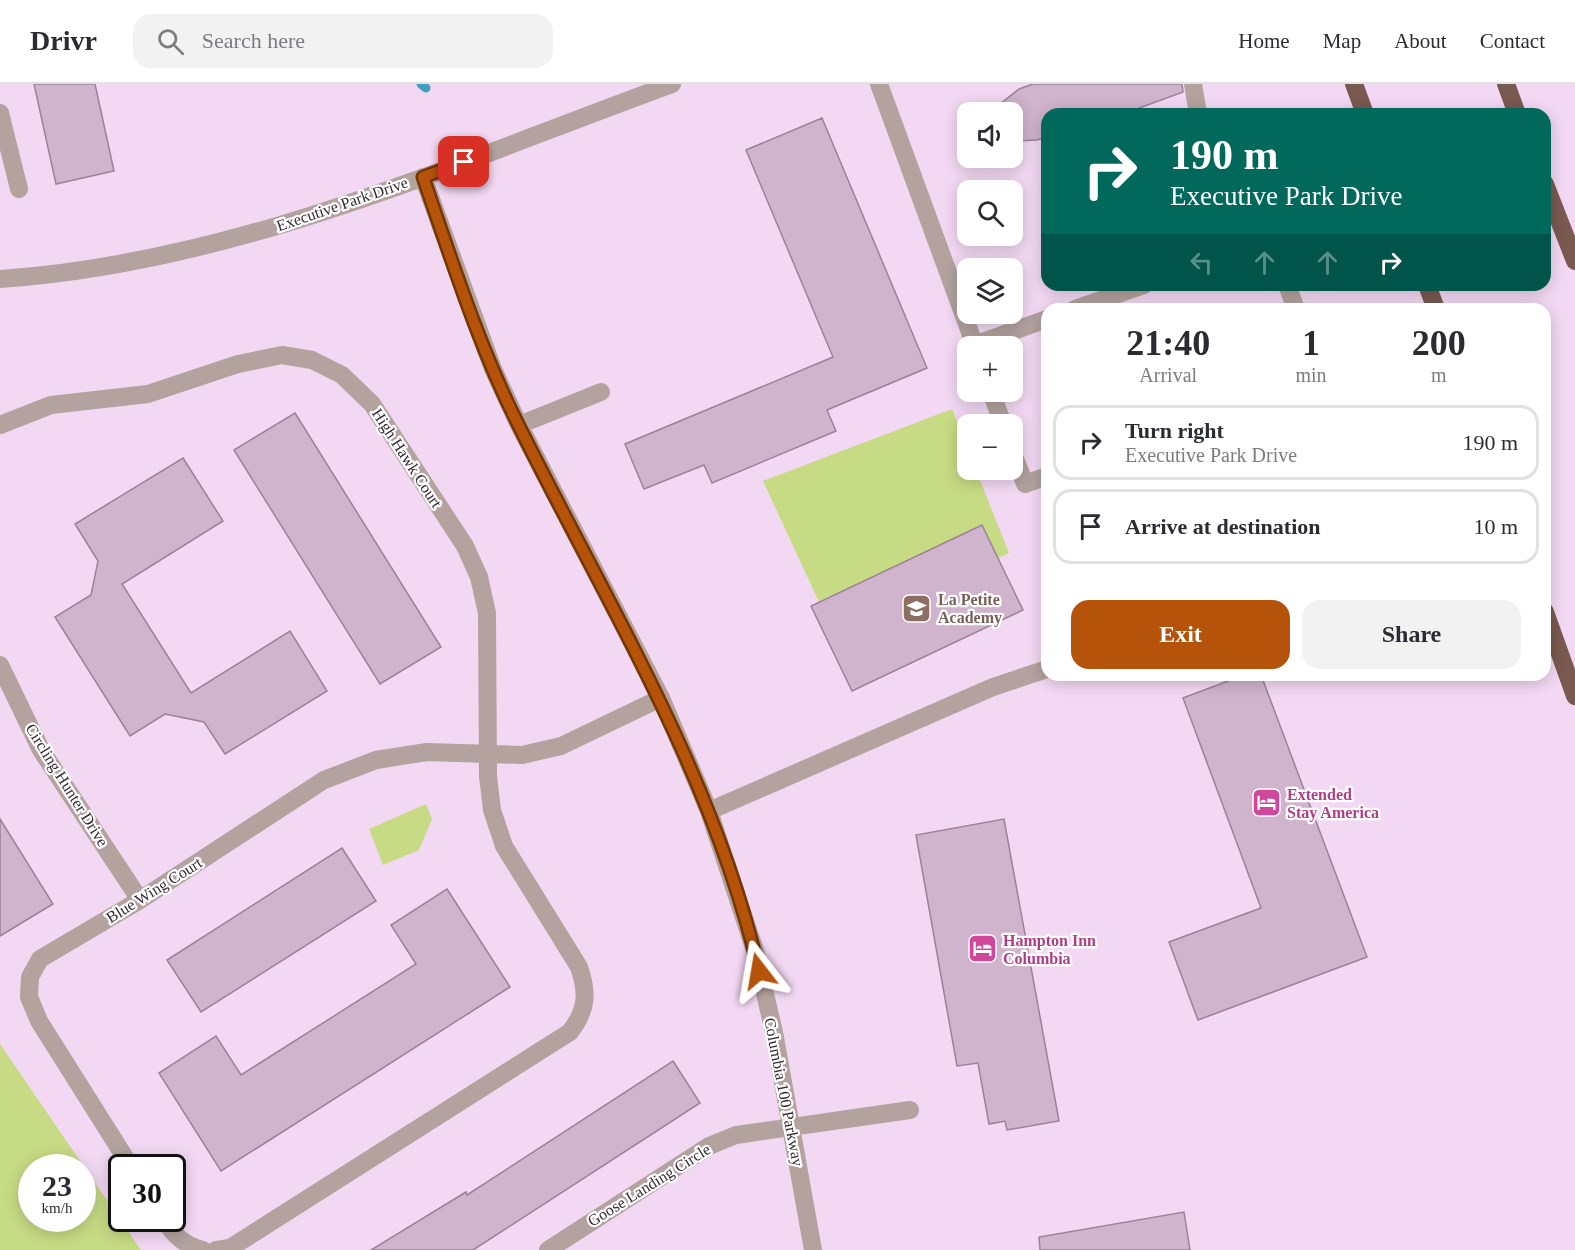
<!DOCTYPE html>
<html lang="en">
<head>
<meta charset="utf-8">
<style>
  :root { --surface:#fff; --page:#f2f2f3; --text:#2b2b33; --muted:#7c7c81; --line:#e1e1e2; --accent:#b45309 }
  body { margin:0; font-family:Georgia,serif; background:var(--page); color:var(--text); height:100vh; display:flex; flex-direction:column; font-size:22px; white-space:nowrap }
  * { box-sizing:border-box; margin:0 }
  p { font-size:20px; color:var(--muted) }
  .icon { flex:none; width:33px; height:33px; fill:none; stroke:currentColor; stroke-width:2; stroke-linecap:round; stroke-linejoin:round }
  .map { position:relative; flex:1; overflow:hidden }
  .drawer { position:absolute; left:1041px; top:219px; width:510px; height:378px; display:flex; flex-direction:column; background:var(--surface); border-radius:18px; box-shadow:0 3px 15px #0003 }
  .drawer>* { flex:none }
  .banner { position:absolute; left:1041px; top:24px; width:510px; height:183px; border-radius:18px; box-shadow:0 3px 15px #0003; background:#00695c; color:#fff; overflow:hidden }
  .tools { position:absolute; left:957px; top:18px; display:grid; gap:12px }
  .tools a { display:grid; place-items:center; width:66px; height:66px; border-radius:12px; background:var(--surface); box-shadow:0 3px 15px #0003; font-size:30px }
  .speed { position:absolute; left:18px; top:1070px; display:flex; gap:12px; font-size:30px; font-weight:700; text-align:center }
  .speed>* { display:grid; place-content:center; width:78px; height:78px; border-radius:50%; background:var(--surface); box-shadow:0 3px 15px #0003; line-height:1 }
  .speed small { font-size:15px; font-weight:400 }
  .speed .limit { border:3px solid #111; border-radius:9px; background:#fff; color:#111 }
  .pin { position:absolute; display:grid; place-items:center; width:51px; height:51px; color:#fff; margin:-26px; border-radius:12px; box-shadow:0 3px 9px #0006 }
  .me { position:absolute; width:66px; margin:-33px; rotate:346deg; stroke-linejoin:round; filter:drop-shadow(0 0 4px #0008) }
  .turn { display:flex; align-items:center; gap:21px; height:126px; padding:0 30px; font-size:27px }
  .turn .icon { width:78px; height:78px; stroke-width:2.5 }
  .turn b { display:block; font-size:42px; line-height:51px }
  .lanes { display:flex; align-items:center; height:57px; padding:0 30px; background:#0003; justify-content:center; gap:30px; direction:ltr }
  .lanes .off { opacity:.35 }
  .eta { display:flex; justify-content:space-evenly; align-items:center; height:102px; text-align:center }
  .eta b { font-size:36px; font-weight:800; line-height:42px }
  .button { display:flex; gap:12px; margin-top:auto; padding:12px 30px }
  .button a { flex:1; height:69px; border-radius:18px; background:var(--accent); color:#fff; font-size:24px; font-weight:800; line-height:69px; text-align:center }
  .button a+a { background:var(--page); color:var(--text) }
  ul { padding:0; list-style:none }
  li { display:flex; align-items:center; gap:18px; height:75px; margin:0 12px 9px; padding:0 18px; border:3px solid var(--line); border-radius:18px }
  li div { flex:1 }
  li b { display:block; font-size:22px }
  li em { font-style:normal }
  header { display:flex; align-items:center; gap:36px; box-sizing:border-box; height:84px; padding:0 30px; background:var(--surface); border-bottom:2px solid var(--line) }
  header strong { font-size:28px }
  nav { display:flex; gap:33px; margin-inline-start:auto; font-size:21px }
  .search { width:420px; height:54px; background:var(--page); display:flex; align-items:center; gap:15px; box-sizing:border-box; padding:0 21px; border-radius:18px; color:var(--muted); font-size:22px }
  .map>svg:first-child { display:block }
</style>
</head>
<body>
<header>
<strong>Drivr</strong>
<div class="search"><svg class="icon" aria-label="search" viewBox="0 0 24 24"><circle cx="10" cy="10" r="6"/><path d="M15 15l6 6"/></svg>Search here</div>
<nav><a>Home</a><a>Map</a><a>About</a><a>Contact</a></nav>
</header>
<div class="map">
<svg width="1575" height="1166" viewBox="0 0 1575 1166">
  <rect width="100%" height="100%" fill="#f3d8f3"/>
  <!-- green -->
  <path fill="#c7db84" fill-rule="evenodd" d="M 952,325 L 967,363 L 968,386 L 976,386 L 1009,469 L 998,474 L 982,441 L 819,518 L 763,397 Z
    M 426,720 L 432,735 L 419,766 L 383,781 L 369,745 Z
    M 0,960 L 141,1166 L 0,1166 ZM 32,1083 L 82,1083 L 82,1134 L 32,1134 Z"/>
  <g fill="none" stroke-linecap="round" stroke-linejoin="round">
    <!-- stream -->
    <path stroke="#3f9fc1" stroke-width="9" d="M 421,0 L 426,4"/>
  </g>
  <!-- building -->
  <path fill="#d0b3cc" stroke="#9c8199" stroke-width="1.5" d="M 34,0 L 95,0 L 114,87 L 56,100 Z
    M 1033,0 L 1182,0 L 1183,8 L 1123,30 L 1047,30 L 1047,53 L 1037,56 L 1017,57 L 1012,45 L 1012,28 L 990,28 L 1019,5 Z
    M 822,34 L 927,284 L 827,326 L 836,347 L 712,399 L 704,381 L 644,405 L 625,360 L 833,273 L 746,66 Z
    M 295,329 L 441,563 L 380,600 L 234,366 Z
    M 183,374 L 223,437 L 122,500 L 191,609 L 290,547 L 327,607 L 225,670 L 204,638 L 165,630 L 130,652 L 55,533 L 91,511 L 98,477 L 75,440 Z
    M 982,441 L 1023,526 L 852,607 L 811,522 Z
    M 1244,591 L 1261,591 L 1367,873 L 1198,936 L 1169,858 L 1261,824 L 1183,614 Z
    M 0,735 L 53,820 L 0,852 Z
    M 1004,735 L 1059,1037 L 1007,1046 L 1005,1037 L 989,1040 L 978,979 L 957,982 L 916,751 Z
    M 342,764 L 376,817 L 201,928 L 167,876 Z
    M 447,805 L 510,903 L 221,1087 L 159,989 L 216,952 L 241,991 L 416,880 L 391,841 Z
    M 673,977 L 700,1019 L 473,1166 L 371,1166 L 466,1108 L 467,1111 Z
    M 1184,1128 L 1190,1166 L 1040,1166 L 1039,1153 Z"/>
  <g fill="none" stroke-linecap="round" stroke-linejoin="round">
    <!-- minor -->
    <path stroke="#b3a29d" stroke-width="18" d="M 879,0 L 975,262
      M 1193,0 L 1198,30
      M 0,29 L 19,105
      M 423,93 L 493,285 L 519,341 L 661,614 L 709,727 L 755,867 L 774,948 L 813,1166
      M 0,195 C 235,179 453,80 672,0
      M 1287,201 L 1296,225
      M 1075,225 L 1144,201
      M 974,261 L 1047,235
      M 991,308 L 1003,340
      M 0,341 L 51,321 L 148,310 L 238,280 L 282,271 L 312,276 L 342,291 L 372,320 L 465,462 L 479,493 L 487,529 L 488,692 L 492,726 L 504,762 L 579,883 C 588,909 587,926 570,948 L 230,1164 L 216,1166
      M 519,341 L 601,308
      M 1012,367 L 1025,400 L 1047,392
      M 0,581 L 41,666 L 140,816
      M 709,727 L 993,603 L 1047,585
      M 131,1083 L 39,937 L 29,913 L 30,893 L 40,875 L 140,816 L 324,696 L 376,676 L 427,668 L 522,671 L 561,662 L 661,614
      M 163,1134 C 174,1151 183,1161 203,1166
      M 548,1166 L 709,1062 L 736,1051 L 910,1026"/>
    <!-- highway -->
    <path stroke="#7a5950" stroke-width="18" d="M 1354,0 L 1365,30
      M 1506,0 L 1517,30
      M 1545,100 L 1575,177
      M 1427,201 L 1436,225
      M 1545,528 L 1575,612"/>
  </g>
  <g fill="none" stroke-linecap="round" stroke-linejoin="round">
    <defs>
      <path id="route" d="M 464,78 L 423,93 C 452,177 479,263 519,342 C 608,522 713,689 759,887"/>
    </defs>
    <!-- route casing -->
    <use href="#route" stroke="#753606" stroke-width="15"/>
    <!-- route -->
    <use href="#route" stroke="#b45309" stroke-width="10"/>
  </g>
  <!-- icons -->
  <defs>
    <symbol id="school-square" viewBox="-11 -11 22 22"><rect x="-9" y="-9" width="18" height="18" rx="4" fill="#8d6e63" stroke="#fff"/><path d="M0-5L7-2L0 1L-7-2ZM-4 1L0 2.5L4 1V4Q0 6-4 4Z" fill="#fff"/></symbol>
    <symbol id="hotel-square" viewBox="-11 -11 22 22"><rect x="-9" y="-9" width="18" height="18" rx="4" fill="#d1479c" stroke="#fff"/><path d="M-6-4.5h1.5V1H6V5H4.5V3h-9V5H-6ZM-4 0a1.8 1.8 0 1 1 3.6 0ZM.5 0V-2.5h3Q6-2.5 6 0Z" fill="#fff"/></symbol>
  </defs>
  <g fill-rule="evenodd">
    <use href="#school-square" x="900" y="508" width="33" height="33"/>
    <use href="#hotel-square" x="1250" y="702" width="33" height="33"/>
    <use href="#hotel-square" x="966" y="848" width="33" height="33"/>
  </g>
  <g text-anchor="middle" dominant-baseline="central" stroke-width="4.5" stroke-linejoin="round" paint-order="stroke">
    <!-- street labels -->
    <g font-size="16" fill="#322832" stroke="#fff">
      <text transform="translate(342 120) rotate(-19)">Executive Park Drive</text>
      <text transform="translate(407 374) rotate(57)">High Hawk Court</text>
      <text transform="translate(67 701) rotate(58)">Circling Hunter Drive</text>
      <text transform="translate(154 806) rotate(-32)">Blue Wing Court</text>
      <text transform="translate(784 1008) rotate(79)">Columbia 100 Parkway</text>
      <text transform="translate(649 1101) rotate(-32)">Goose Landing Circle</text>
    </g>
    <!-- education labels -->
    <g font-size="16" font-weight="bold" fill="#785e54" stroke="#fff" text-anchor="start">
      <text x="938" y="515">La Petite<tspan x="938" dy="18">Academy</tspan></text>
    </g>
    <!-- hotel labels -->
    <g font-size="16" font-weight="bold" fill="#b23c85" stroke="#fff" text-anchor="start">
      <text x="1287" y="710">Extended<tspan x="1287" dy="18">Stay America</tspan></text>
      <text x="1003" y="856">Hampton Inn<tspan x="1003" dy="18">Columbia</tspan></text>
    </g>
  </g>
</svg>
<div class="tools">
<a><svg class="icon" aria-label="sound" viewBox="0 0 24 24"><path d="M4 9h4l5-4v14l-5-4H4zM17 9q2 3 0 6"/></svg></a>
<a><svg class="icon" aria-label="search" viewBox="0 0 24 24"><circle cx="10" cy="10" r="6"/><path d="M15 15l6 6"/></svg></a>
<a><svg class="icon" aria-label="layers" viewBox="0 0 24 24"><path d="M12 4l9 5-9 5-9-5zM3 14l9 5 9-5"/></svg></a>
<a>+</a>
<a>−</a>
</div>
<div class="speed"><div>23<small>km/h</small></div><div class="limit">30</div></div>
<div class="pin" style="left:464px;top:78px;background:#d93025"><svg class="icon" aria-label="arrive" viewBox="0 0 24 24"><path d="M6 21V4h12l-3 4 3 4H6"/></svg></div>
<svg class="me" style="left:759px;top:887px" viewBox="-20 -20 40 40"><path d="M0-17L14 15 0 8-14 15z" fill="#b45309" stroke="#fff" stroke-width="4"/></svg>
<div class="banner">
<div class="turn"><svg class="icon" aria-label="right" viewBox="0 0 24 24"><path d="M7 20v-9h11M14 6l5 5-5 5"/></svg><div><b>190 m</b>Executive Park Drive</div></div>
<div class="lanes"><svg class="icon off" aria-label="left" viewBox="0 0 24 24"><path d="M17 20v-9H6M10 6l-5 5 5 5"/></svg><svg class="icon off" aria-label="ahead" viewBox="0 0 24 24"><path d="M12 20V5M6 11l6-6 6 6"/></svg><svg class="icon off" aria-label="ahead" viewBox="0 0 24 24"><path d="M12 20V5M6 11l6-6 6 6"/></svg><svg class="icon" aria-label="right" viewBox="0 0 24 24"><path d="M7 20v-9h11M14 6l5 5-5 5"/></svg></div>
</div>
<section class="drawer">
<div class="eta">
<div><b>21:40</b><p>Arrival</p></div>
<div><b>1</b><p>min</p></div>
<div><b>200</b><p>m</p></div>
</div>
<ul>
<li><svg class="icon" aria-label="right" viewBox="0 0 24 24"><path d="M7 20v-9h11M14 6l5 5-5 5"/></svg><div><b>Turn right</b><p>Executive Park Drive</p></div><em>190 m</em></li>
<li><svg class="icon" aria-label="arrive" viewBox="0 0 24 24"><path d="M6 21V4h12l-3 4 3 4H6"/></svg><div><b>Arrive at destination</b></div><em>10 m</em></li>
</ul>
<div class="button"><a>Exit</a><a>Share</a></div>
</section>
</div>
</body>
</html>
